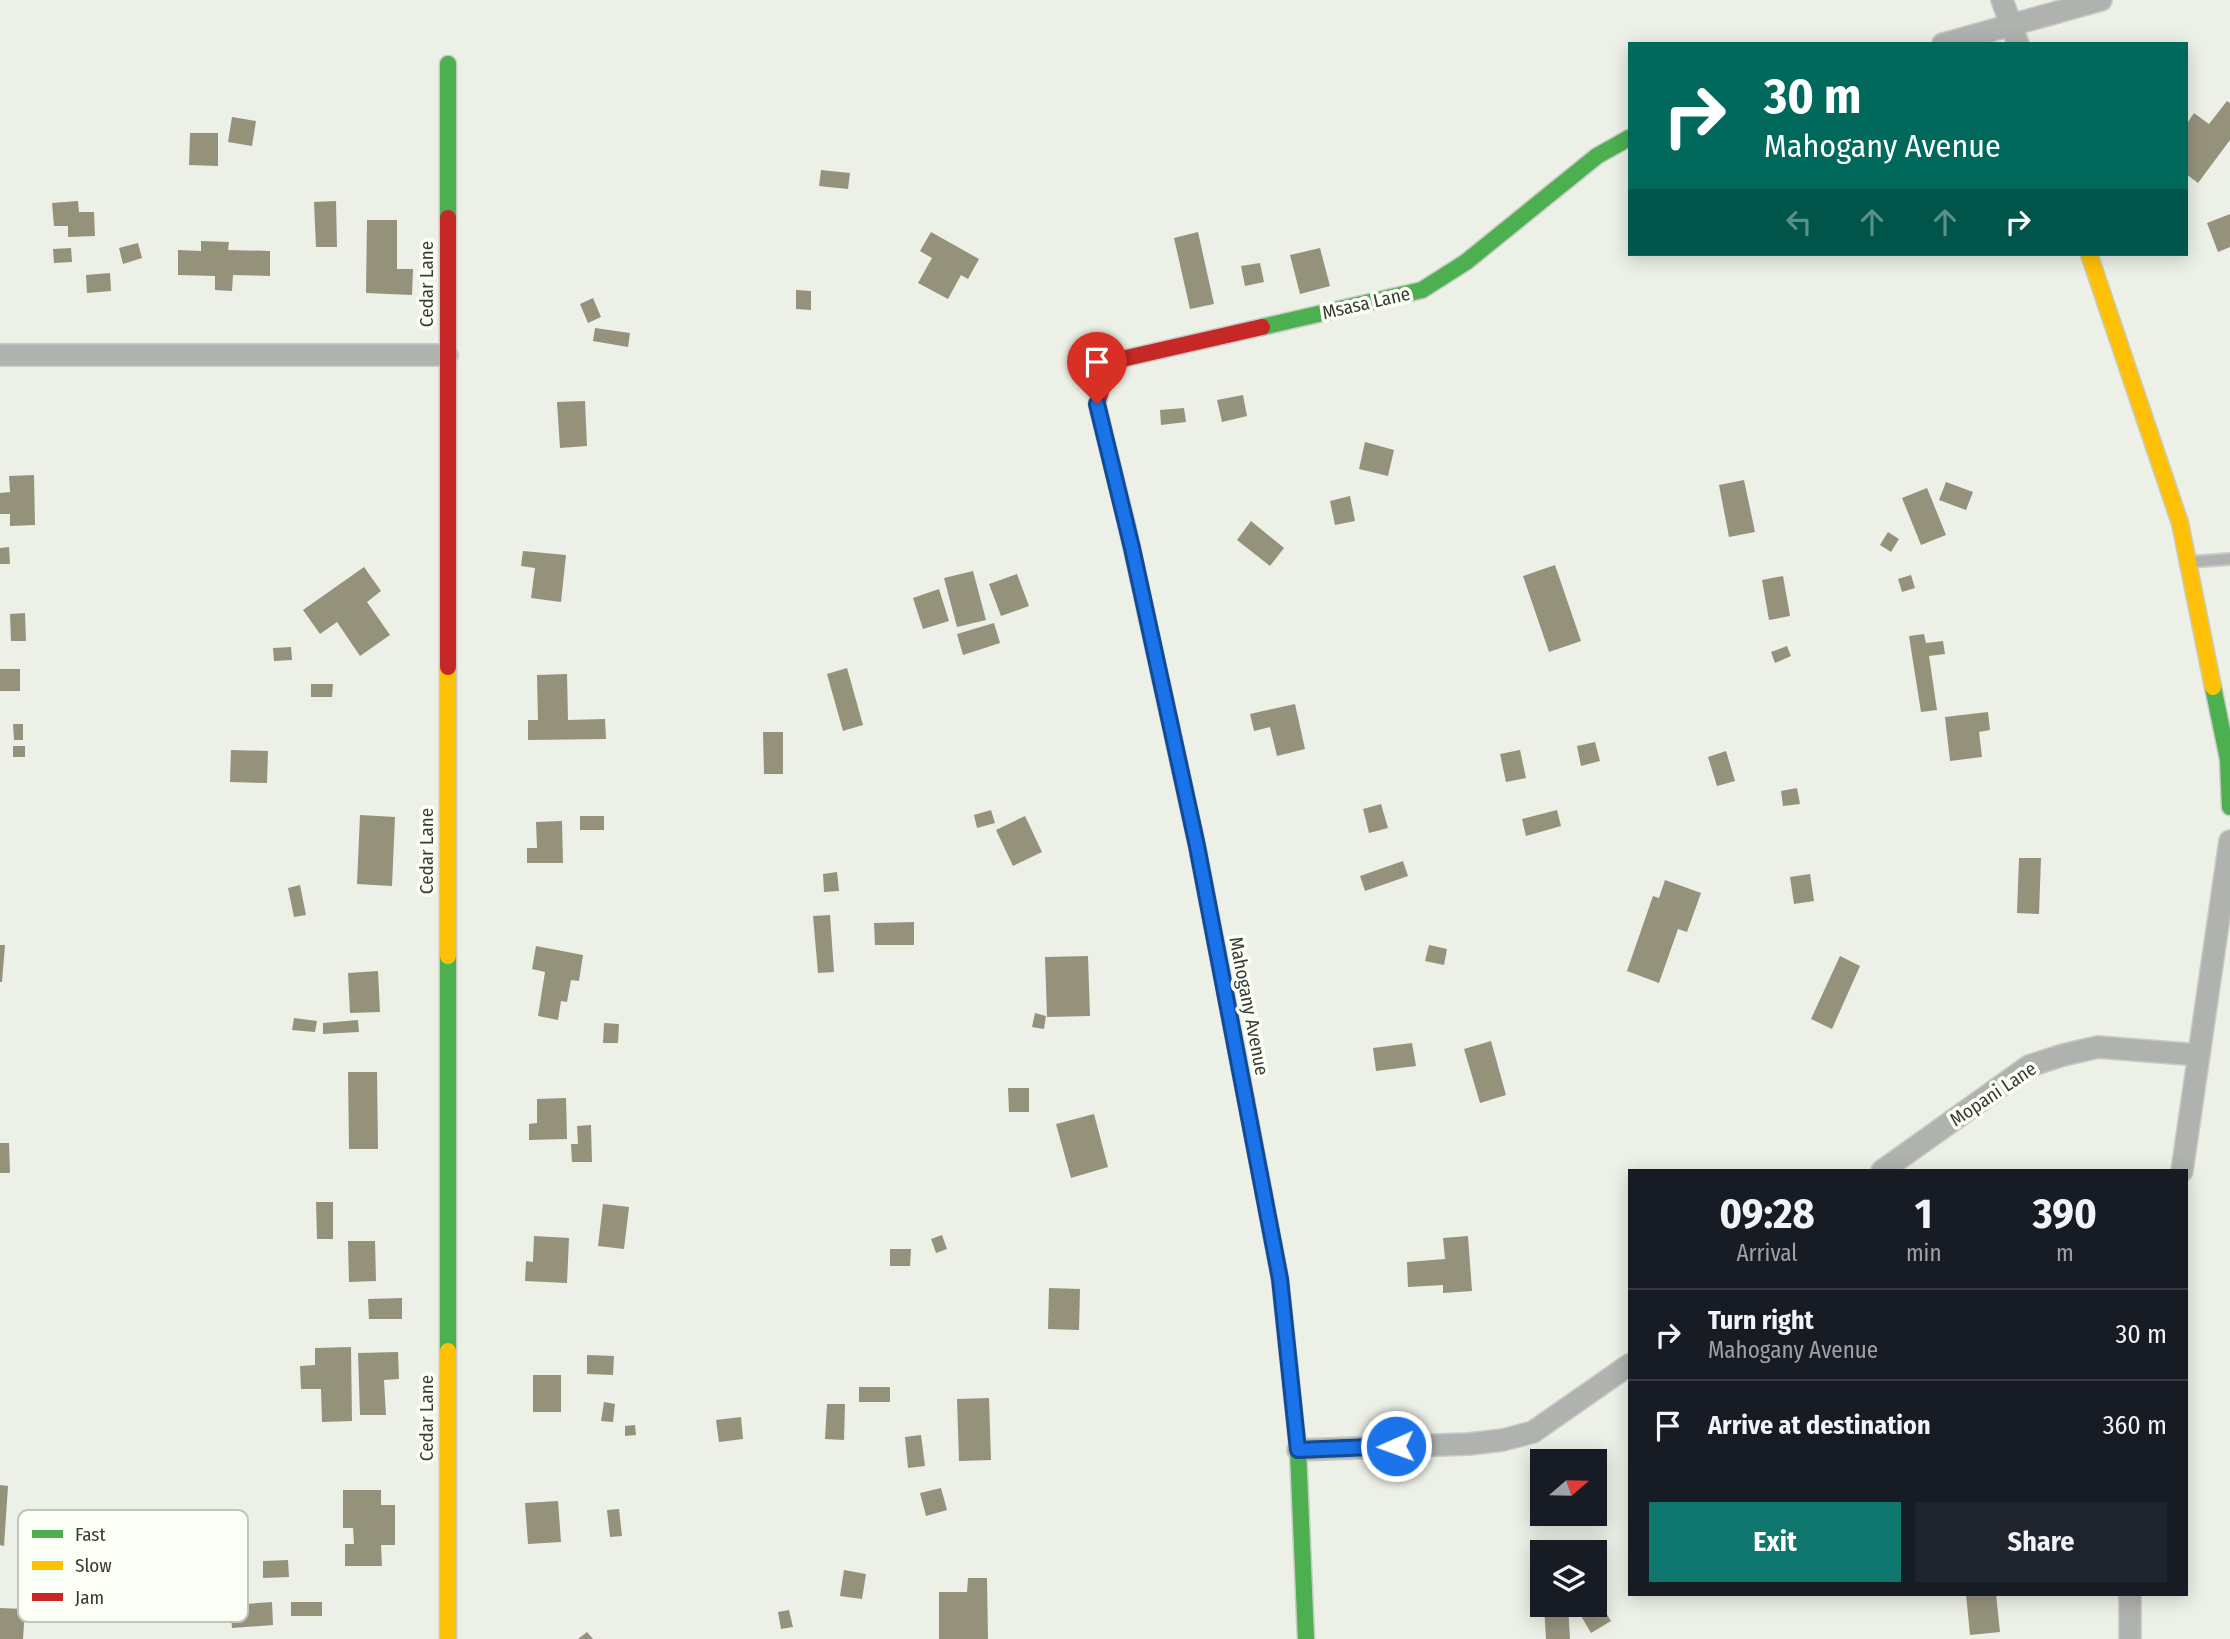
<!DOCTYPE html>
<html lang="en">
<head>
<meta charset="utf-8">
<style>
  :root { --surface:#171b24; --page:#20242c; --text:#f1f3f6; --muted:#9ea1a6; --line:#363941; --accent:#0f766e }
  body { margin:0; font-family:"Fira Sans Condensed",sans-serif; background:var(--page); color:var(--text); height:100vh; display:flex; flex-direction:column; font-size:26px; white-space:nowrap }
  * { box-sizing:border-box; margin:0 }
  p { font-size:23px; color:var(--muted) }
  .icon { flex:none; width:38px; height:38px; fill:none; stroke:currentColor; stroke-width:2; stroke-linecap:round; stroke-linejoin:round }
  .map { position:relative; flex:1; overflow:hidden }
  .panel { position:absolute; left:1628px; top:1169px; width:560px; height:427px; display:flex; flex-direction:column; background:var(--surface); border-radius:0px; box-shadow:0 4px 18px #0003 }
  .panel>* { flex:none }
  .guide { position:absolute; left:1628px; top:42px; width:560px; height:214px; border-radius:0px; box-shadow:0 4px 18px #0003; background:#00695c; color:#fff; overflow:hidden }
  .needle { width:46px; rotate:70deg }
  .tools { position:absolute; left:1530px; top:1449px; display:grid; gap:14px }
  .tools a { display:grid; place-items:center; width:77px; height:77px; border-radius:0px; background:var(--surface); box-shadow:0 4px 18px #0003; font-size:35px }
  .pin { position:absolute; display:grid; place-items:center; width:60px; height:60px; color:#fff; margin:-72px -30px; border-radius:50% 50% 50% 0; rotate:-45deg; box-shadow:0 0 7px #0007 }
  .pin .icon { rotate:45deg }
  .me { position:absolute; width:77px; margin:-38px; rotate:268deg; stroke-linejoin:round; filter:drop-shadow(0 0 5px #0008) }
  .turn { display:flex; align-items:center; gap:24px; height:147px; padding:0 21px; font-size:32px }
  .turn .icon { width:91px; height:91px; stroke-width:2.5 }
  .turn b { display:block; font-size:49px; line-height:60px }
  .lanes { display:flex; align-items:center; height:66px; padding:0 21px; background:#0003; justify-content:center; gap:35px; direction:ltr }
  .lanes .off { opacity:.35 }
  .eta { display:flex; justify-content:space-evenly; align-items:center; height:119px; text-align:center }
  .eta b { font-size:42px; font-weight:700; line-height:49px }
  .cta { display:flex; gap:14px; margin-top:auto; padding:14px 21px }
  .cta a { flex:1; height:80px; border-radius:0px; background:var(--accent); color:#fff; font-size:28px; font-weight:700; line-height:80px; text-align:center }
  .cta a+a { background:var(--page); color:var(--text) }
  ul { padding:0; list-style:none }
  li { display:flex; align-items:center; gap:21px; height:91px; padding:0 21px; border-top:2px solid var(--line) }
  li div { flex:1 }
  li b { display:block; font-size:26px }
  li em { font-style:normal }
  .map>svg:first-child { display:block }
</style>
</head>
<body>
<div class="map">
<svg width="2230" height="1639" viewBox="0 0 2230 1639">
  <rect width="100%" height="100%" fill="#ecf0e6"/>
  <!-- building -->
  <path fill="#95927c" d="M 2227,101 L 2230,103 L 2230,140 L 2198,183 L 2186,174 L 2186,125 L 2194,113 L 2209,124 Z
    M 232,117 L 256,121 L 252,146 L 228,142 Z
    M 190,133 L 218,133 L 218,166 L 189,165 Z
    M 821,170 L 850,173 L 848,189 L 819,186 Z
    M 78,201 L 79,212 L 94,212 L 95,236 L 68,237 L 68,226 L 54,226 L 52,203 Z
    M 336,201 L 337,247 L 316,247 L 314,202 Z
    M 2230,214 L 2230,247 L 2218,252 L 2207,223 Z
    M 367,220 L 397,220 L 397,269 L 413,269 L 412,295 L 366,293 Z
    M 931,232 L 979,259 L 968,279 L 961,275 L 948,299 L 918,283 L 932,258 L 920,251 Z
    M 1198,232 L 1214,304 L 1190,309 L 1174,238 Z
    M 201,241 L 229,242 L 228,250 L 270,251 L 270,276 L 233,275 L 232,291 L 215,290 L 215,276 L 178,275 L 178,250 L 201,251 Z
    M 138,243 L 142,258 L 123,264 L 119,248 Z
    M 71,248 L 72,262 L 54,263 L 53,249 Z
    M 1320,248 L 1330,286 L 1300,294 L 1290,255 Z
    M 1260,263 L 1264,282 L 1245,286 L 1241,266 Z
    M 110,273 L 111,291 L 87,293 L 86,275 Z
    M 796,290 L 811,291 L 811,310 L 796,309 Z
    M 593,298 L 601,317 L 588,323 L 580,304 Z
    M 595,328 L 630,333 L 628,347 L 593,341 Z
    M 1243,395 L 1247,416 L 1222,422 L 1217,400 Z
    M 585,401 L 587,446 L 560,448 L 557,402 Z
    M 1184,408 L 1186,422 L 1161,425 L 1160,410 Z
    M 1365,442 L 1394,450 L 1388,476 L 1359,469 Z
    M 34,475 L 35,525 L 10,526 L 10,514 L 0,514 L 0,493 L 10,492 L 9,476 Z
    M 1744,480 L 1755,532 L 1729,537 L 1719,485 Z
    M 1946,482 L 1973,492 L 1966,510 L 1939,500 Z
    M 1927,488 L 1946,535 L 1921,545 L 1902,498 Z
    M 1350,496 L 1355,521 L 1335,525 L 1330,501 Z
    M 1251,521 L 1284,548 L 1270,566 L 1237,540 Z
    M 1888,532 L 1899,539 L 1891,552 L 1880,545 Z
    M 9,547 L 10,564 L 0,564 L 0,548 Z
    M 523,551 L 566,555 L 561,602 L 531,598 L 535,568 L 521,566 Z
    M 1555,565 L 1581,641 L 1549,652 L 1523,576 Z
    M 364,567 L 381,591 L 367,602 L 390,635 L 360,656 L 337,622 L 320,634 L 303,610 Z
    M 973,571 L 986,620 L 957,627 L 944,578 Z
    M 1017,574 L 1029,606 L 1001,616 L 989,584 Z
    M 1911,575 L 1915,588 L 1902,592 L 1898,579 Z
    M 1783,576 L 1790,616 L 1769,620 L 1762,580 Z
    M 939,589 L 949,621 L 923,629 L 913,598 Z
    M 25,613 L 26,641 L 11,641 L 10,614 Z
    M 994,623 L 1000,643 L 963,655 L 957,634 Z
    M 1924,634 L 1926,643 L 1943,641 L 1945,654 L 1929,656 L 1937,710 L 1921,712 L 1909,636 Z
    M 1787,646 L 1791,656 L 1775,663 L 1771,652 Z
    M 291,647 L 292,660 L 274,661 L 273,648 Z
    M 847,668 L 863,725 L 843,731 L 827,674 Z
    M 0,669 L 20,669 L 20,691 L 0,691 Z
    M 567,674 L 568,720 L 605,719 L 606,739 L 528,740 L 528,720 L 538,720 L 537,675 Z
    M 311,684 L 333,684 L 332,697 L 311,697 Z
    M 1295,704 L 1305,749 L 1277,756 L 1270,727 L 1254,731 L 1250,714 Z
    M 1988,712 L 1990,730 L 1979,732 L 1982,757 L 1950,761 L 1945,717 Z
    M 13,724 L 23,724 L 23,740 L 14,740 Z
    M 763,732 L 783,732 L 783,774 L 764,774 Z
    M 1595,742 L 1600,761 L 1581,766 L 1577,746 Z
    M 13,746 L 25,746 L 25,757 L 13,757 Z
    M 231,750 L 268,751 L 267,783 L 230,782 Z
    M 1520,750 L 1526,778 L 1506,782 L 1500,754 Z
    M 1726,751 L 1735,781 L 1717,786 L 1708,757 Z
    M 1797,788 L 1800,804 L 1783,806 L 1781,791 Z
    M 1381,804 L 1388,828 L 1369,833 L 1363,809 Z
    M 991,810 L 995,823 L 977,828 L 974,815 Z
    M 1557,810 L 1561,826 L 1526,836 L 1522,819 Z
    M 360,815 L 395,817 L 392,886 L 357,884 Z
    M 580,816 L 604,816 L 604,830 L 580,830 Z
    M 1025,816 L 1042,852 L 1013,866 L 996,830 Z
    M 562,821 L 563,863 L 527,863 L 527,848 L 537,848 L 536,822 Z
    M 2019,858 L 2041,858 L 2039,914 L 2017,913 Z
    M 1403,861 L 1408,876 L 1365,891 L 1360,876 Z
    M 837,872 L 839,891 L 824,892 L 823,874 Z
    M 1810,874 L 1814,901 L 1794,904 L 1790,877 Z
    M 1665,880 L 1701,893 L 1687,932 L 1678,929 L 1659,983 L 1627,971 L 1653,896 L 1659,898 Z
    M 300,885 L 306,915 L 294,917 L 288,888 Z
    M 830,915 L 834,972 L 818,973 L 813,916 Z
    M 914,922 L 914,945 L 875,945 L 874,923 Z
    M 0,945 L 5,945 L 2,982 L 0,982 Z
    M 1429,945 L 1447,949 L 1444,965 L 1425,961 Z
    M 536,946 L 583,955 L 579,981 L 571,980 L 567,1002 L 561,1001 L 558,1020 L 538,1016 L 545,972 L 532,969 Z
    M 1088,956 L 1090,1016 L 1047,1017 L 1045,957 Z
    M 1840,956 L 1860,966 L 1832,1029 L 1811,1019 Z
    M 378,971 L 380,1012 L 350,1013 L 348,973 Z
    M 1035,1013 L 1046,1016 L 1044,1029 L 1032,1027 Z
    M 294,1018 L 317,1021 L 315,1032 L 292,1030 Z
    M 358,1020 L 359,1032 L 323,1034 L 323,1023 Z
    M 604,1023 L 619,1024 L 618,1043 L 603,1043 Z
    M 1491,1041 L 1506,1095 L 1480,1103 L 1464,1049 Z
    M 1412,1043 L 1416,1066 L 1376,1071 L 1373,1048 Z
    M 348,1072 L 377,1072 L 378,1149 L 349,1149 Z
    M 1008,1088 L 1029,1088 L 1029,1112 L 1009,1112 Z
    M 566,1098 L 567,1139 L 529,1140 L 529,1124 L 537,1123 L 537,1099 Z
    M 1094,1114 L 1108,1167 L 1071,1178 L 1056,1124 Z
    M 591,1125 L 592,1162 L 572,1162 L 571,1144 L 578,1144 L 577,1126 Z
    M 0,1143 L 9,1143 L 10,1173 L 0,1173 Z
    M 316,1202 L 333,1202 L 333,1239 L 317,1239 Z
    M 603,1204 L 629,1207 L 624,1249 L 598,1246 Z
    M 942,1235 L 947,1249 L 936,1253 L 931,1239 Z
    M 534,1236 L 569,1238 L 567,1283 L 525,1281 L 526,1261 L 533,1262 Z
    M 1468,1236 L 1472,1291 L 1443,1293 L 1443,1285 L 1408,1287 L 1407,1262 L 1445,1259 L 1443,1238 Z
    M 348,1241 L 375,1241 L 376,1281 L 349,1282 Z
    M 890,1249 L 911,1249 L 910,1266 L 890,1266 Z
    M 1049,1288 L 1080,1289 L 1079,1330 L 1048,1329 Z
    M 402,1298 L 402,1319 L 369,1319 L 368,1299 Z
    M 351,1347 L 352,1421 L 322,1422 L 321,1389 L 301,1389 L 300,1366 L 315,1365 L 315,1348 Z
    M 398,1352 L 399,1379 L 384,1380 L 386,1415 L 360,1415 L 358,1353 Z
    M 587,1355 L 614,1356 L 613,1375 L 587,1374 Z
    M 533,1375 L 561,1375 L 561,1412 L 533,1412 Z
    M 859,1387 L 890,1387 L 890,1402 L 859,1402 Z
    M 989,1398 L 991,1460 L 959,1461 L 957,1399 Z
    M 604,1402 L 615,1404 L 613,1422 L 601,1421 Z
    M 827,1404 L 845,1404 L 844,1440 L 825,1439 Z
    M 741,1417 L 743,1439 L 719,1442 L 716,1420 Z
    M 635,1425 L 636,1435 L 625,1436 L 625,1426 Z
    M 921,1435 L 925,1466 L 908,1468 L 905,1437 Z
    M 0,1485 L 8,1486 L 4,1546 L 0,1545 Z
    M 941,1488 L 947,1510 L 926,1516 L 920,1493 Z
    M 343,1490 L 381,1490 L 381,1505 L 395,1505 L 395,1545 L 381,1545 L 382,1566 L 345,1566 L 345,1544 L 354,1544 L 353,1528 L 343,1528 Z
    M 558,1501 L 561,1542 L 528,1544 L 525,1503 Z
    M 619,1509 L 622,1536 L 610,1537 L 607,1510 Z
    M 288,1560 L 289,1577 L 263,1578 L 263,1561 Z
    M 844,1570 L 866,1574 L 862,1599 L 840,1596 Z
    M 968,1578 L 987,1578 L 988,1639 L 939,1639 L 939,1592 L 967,1592 Z
    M 1966,1594 L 1996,1594 L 2000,1632 L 1970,1635 Z
    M 1596,1597 L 1611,1621 L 1591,1633 L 1577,1609 L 1584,1605 L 1594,1605 Z
    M 272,1602 L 273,1625 L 232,1628 L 230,1605 Z
    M 291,1602 L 322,1602 L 322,1616 L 291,1616 Z
    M 1544,1605 L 1568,1605 L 1570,1639 L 1546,1639 Z
    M 0,1608 L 25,1609 L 23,1639 L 0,1639 Z
    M 789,1610 L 793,1627 L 781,1629 L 778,1612 Z
    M 587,1632 L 593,1639 L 578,1639 Z"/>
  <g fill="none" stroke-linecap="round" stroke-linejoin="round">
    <defs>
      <path id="lane" d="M 2189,562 L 2230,559"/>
      <path id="street" d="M 2002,0 L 2018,44
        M 1943,44 L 2101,0
        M 0,355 L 447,355
        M 1882,1171 L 2029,1066 L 2063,1055 L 2098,1047 L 2199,1055
        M 2182,1171 L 2230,841
        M 1298,1450 L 1469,1444 L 1503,1440 L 1533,1432 L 1629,1365
        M 2130,1594 L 2130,1639"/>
      <path id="fast" d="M 448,64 L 448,218
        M 1262,327 L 1422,290 L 1466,262 L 1597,156 L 1629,138
        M 2213,687 L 2228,759 L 2230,807
        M 448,956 L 448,1351
        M 1246,1100 L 1280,1279 L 1298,1450 L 1306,1639"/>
      <path id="slow" d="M 2089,254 L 2180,523 L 2213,687
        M 1127,526 L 1197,846 L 1246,1100
        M 448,667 L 448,956
        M 448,1351 L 448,1639"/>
      <path id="jam" d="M 448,218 L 448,667
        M 1127,526 L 1097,404 L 1105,378 L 1122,359 L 1262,327"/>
    </defs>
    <!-- lane casing -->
    <use href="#lane" stroke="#c8cbc3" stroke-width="14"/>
    <!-- street casing -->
    <use href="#street" stroke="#c8cbc3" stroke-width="24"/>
    <!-- fast casing -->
    <use href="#fast" stroke="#c8cbc3" stroke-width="19"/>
    <!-- slow casing -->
    <use href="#slow" stroke="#c8cbc3" stroke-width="19"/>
    <!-- jam casing -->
    <use href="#jam" stroke="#c8cbc3" stroke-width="19"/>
    <!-- lane -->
    <use href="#lane" stroke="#b0b2af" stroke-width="10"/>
    <!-- street -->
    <use href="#street" stroke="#b0b2af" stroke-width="21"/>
    <!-- fast -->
    <use href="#fast" stroke="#4caf50" stroke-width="16"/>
    <!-- slow -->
    <use href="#slow" stroke="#ffc107" stroke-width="16"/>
    <!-- jam -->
    <use href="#jam" stroke="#c62828" stroke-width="16"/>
  </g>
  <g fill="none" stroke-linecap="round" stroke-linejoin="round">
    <defs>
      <path id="route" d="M 1097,404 L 1132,548 L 1197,846 L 1280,1279 L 1298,1450 L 1396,1446"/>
    </defs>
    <!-- route casing -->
    <use href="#route" stroke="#114b97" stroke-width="18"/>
    <!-- route -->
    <use href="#route" stroke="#1a73e8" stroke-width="12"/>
  </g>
  <g text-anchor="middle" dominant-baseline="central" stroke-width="7" stroke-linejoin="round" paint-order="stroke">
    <!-- street labels -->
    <g font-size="19" fill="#393b35" stroke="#fbfff5">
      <text transform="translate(426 284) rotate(-90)">Cedar Lane</text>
      <text transform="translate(1366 303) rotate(-13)">Msasa Lane</text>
      <text transform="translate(426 851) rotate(-90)">Cedar Lane</text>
      <text transform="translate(1249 1006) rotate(79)">Mahogany Avenue</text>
      <text transform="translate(1993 1094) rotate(-34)">Mopani Lane</text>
      <text transform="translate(426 1418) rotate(-90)">Cedar Lane</text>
    </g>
  </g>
  <!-- legend -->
  <rect x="18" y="1510" width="230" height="112" rx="10" fill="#fbfff5" stroke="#c1c4bb" stroke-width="2"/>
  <rect x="32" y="1530" width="31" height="8" fill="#4caf50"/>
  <rect x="32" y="1561" width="31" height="9" fill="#ffc107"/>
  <rect x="32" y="1593" width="31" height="8" fill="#c62828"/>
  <g font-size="19" fill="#393b35">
    <text x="75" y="1541">Fast</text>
    <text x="75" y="1572">Slow</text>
    <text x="75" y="1604">Jam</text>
  </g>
</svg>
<div class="tools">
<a><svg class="needle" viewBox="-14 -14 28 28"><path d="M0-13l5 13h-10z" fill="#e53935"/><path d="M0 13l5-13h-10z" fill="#9ea1a6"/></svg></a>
<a><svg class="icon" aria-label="layers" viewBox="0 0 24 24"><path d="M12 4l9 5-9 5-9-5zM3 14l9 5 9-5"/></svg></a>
</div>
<div class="pin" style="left:1097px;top:404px;background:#d93025"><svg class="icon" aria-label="arrive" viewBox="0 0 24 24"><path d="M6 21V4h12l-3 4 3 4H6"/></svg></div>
<svg class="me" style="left:1396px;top:1446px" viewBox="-20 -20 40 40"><circle r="17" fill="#1a73e8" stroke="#fff" stroke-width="3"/><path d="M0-11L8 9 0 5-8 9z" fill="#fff"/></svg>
<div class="guide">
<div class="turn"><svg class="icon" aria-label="right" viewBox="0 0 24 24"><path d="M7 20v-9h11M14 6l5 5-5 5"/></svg><div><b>30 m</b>Mahogany Avenue</div></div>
<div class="lanes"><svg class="icon off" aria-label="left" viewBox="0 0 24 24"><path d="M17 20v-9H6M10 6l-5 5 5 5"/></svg><svg class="icon off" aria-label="ahead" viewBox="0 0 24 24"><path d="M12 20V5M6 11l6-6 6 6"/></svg><svg class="icon off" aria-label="ahead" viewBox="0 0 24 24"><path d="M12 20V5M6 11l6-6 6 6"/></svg><svg class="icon" aria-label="right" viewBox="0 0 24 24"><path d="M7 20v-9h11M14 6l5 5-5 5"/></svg></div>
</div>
<section class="panel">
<div class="eta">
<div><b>09:28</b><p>Arrival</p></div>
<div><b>1</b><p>min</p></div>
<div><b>390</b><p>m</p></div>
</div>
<ul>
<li><svg class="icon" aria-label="right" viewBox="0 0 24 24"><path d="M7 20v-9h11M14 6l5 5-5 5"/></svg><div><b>Turn right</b><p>Mahogany Avenue</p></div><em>30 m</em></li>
<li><svg class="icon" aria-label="arrive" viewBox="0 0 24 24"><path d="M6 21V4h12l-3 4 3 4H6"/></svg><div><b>Arrive at destination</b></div><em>360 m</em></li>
</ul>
<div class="cta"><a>Exit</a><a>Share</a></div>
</section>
</div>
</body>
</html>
